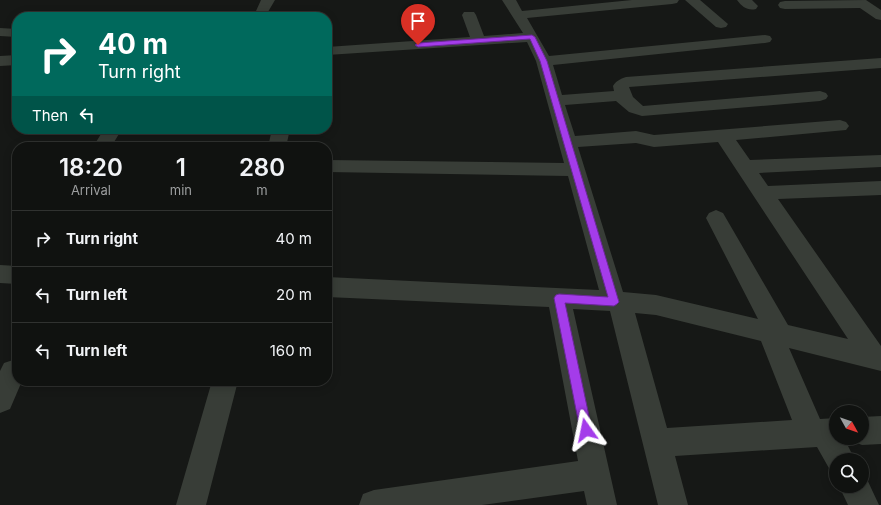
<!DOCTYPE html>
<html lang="en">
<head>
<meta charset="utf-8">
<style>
  :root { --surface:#101210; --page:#1e201e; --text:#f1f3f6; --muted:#9c9e9f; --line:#303230 }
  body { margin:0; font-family:Inter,sans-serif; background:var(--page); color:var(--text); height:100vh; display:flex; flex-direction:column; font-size:15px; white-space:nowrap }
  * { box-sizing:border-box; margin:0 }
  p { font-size:13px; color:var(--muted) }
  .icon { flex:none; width:22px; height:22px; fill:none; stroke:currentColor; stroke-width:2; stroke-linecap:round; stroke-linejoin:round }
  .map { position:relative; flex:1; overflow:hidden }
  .panel { position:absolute; left:12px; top:142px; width:320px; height:244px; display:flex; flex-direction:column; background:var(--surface); border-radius:16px; box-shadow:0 2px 10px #0003,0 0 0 1px var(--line) }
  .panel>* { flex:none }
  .top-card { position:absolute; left:12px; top:12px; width:320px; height:122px; border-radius:16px; box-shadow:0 2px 10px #0003,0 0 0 1px var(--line); background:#00695c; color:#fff; overflow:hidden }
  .needle { width:26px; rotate:130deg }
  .tools { position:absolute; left:829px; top:405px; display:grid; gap:8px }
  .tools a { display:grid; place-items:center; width:40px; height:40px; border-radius:50%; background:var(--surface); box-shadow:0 2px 10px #0003,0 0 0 1px var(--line); font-size:20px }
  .pin { position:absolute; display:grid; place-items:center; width:34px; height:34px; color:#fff; margin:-41px -17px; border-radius:50% 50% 50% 0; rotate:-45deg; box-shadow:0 0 4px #0007 }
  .pin .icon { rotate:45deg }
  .me { position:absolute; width:44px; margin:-22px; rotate:348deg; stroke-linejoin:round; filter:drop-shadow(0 0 3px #0008) }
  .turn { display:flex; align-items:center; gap:14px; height:84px; padding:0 20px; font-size:18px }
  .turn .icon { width:52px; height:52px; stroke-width:2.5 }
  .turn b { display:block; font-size:28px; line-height:34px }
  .then { display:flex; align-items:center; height:38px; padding:0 20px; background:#0003; gap:8px; font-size:15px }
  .eta { display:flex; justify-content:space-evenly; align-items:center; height:68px; text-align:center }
  .eta b { font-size:24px; font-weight:600; line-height:28px }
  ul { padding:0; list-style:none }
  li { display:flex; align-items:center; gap:12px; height:56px; padding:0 20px; border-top:1px solid var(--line) }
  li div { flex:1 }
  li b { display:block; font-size:15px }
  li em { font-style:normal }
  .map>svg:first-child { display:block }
</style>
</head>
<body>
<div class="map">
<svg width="881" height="505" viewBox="0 0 881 505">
  <rect width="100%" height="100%" fill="#161816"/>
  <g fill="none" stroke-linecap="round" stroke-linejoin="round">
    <!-- minor -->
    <path fill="#383d37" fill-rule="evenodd" d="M 261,0 L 275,0 L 265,17 L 250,17 L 256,11 Z
      M 502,0 L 516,0 L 522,11 L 632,0 L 679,0 L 677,3 L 672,4 L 527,18 L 549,56 L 765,35 L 770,36 L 772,39 L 770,42 L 765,43 L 553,65 L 562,95 L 614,91 L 613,86 C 616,81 620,79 626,77 L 881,58 L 881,68 L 629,87 L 633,97 L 643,106 L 820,91 L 826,93 L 828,96 L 826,99 L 820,101 L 642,116 L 629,112 L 616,101 L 565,105 L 575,136 L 636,131 L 654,135 L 840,120 L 846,122 L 849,126 L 846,130 L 736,140 L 750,160 L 881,155 L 881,167 L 759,173 L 768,186 L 881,181 L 881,195 L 778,199 L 881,346 L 881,371 L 789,348 L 820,419 L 836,418 L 836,438 L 848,438 L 846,442 L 855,460 L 836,460 L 836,473 L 830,470 L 817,447 L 675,456 L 688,505 L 658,505 L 610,311 L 573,309 L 617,505 L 587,505 L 584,491 L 482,505 L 359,505 L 363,494 L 374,490 L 578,461 L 549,307 L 327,297 L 327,277 L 599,290 L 568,176 L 327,172 L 327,160 L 564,163 L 536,61 L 527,42 L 327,55 L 327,47 L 470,37 L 462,15 L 464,12 L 474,12 L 476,15 L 484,36 L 523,33 ZM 718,142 L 848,339 L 788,325 L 723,213 L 716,210 L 709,213 L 706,218 L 758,319 L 656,295 L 623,292 L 578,147 L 636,143 L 654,147 ZM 635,313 L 656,315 L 761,341 L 792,420 L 667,428 Z
      M 685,0 L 700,0 L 728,24 L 726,27 L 721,28 L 716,27 Z
      M 737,0 L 752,0 L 758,6 L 756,9 C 748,11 742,7 737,0 Z
      M 866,0 L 881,10 L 881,20 L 876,19 L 860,8 L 785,9 L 780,8 L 778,5 L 780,2 L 785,1 Z
      M 0,28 L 17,29 L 17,37 L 0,36 Z
      M 17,55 L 17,65 L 0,66 L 0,56 Z
      M 104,129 L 122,129 L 111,147 L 93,147 Z
      M 272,129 L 290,129 L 286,147 L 268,147 Z
      M 0,265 L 17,266 L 17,284 L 0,283 Z
      M 13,360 L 17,361 L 17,381 L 22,381 L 10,409 L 0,413 L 0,371 L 4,363 Z
      M 212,381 L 238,381 L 206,505 L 176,505 Z
      M 881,416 L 881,444 L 862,445 L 852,441 L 851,438 L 862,438 L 862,417 Z
      M 862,474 L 865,475 L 879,505 L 848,505 L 839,486 L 862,486 Z"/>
  </g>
  <!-- route -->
  <path fill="#a43cea" stroke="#6b2798" d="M 532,35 L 535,37 L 547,61 L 619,302 L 617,304 L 614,306 L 565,303 L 592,430 L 590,435 L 586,436 L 582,435 L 580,430 L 554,298 L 556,295 L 559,294 L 608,297 L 540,61 L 530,39 L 418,47 L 415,45 L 418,43 Z"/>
</svg>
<div class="tools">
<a><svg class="needle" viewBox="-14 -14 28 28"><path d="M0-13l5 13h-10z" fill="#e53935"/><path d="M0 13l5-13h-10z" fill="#9c9e9f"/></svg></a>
<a><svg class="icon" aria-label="search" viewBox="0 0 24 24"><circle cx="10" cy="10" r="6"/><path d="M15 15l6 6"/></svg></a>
</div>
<div class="pin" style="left:418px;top:45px;background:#d93025"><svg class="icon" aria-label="arrive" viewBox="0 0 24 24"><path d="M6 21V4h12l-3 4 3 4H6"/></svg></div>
<svg class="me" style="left:586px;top:430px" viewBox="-20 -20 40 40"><path d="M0-17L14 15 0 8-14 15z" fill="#a43cea" stroke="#fff" stroke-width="4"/></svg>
<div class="top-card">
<div class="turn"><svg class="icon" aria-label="right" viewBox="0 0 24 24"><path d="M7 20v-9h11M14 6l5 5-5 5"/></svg><div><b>40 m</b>Turn right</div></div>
<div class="then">Then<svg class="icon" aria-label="left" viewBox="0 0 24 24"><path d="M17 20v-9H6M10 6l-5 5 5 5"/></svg></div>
</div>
<section class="panel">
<div class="eta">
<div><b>18:20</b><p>Arrival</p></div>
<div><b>1</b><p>min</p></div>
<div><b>280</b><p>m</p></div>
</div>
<ul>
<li><svg class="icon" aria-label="right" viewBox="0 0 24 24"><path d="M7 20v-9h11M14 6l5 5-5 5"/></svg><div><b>Turn right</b></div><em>40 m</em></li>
<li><svg class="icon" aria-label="left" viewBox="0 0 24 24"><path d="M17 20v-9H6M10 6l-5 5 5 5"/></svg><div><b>Turn left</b></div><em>20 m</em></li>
<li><svg class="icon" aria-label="left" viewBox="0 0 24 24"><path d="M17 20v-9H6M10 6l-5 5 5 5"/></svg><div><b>Turn left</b></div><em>160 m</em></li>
</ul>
</section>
</div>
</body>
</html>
